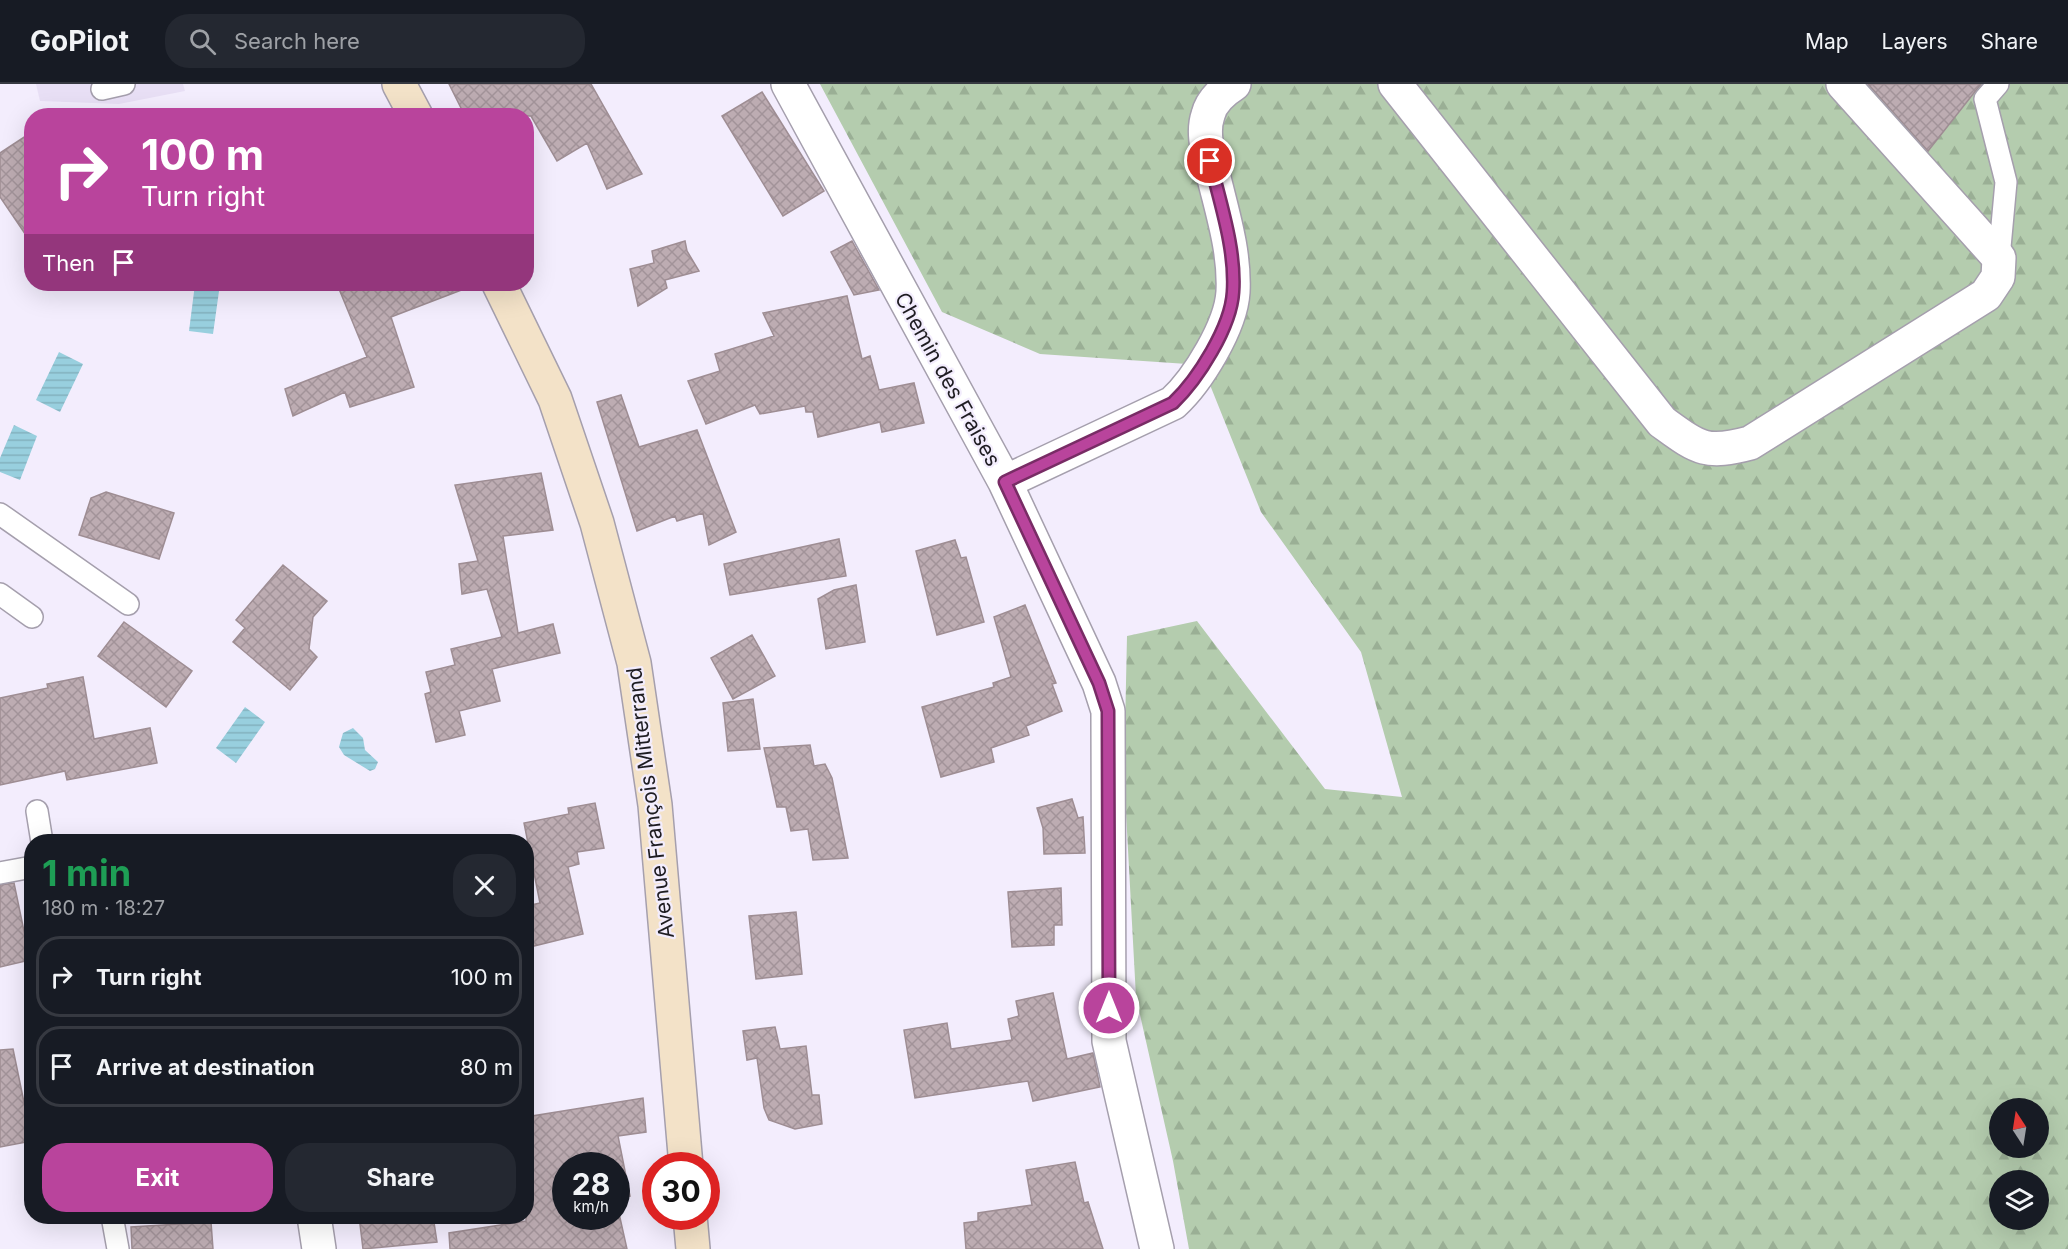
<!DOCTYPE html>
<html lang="en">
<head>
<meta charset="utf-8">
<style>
  :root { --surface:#171b24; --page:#242831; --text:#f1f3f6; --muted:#9ea1a6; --line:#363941; --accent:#b9449c }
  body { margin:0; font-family:Inter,sans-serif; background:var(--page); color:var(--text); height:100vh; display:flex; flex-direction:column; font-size:22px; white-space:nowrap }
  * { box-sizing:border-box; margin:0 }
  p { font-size:20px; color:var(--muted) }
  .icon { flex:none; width:33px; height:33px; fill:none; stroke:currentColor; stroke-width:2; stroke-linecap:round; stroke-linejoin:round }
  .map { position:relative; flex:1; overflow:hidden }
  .sheet { position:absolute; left:24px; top:750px; width:510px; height:390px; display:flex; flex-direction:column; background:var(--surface); border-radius:24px; box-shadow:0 6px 24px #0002 }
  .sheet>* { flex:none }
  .banner { position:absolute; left:24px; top:24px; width:510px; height:183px; border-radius:24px; box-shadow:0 6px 24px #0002; background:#b9449c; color:#fff; overflow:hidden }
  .needle { width:39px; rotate:348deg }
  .tools { position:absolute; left:1989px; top:1014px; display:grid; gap:12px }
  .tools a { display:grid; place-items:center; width:60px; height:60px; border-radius:50%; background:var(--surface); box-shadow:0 6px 24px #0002; font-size:30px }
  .speed { position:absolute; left:552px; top:1068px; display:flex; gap:12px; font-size:30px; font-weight:700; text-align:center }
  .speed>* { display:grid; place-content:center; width:78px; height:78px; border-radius:50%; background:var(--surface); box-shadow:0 6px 24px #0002; line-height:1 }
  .speed small { font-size:15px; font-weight:400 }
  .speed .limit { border:9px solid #d22; background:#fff; color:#111 }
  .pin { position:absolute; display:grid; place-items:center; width:51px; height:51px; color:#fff; margin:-26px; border:3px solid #fff; border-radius:50%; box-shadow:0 2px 6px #0007 }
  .me { position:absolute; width:66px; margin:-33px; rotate:0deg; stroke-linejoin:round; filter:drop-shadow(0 0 4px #0008) }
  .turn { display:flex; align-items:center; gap:21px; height:126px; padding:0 18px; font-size:27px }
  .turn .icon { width:78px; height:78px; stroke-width:2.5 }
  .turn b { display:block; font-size:42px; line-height:51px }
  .then { display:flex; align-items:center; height:57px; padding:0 18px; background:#0003; gap:12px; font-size:22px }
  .round { display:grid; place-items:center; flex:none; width:63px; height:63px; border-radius:24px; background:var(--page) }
  .headline { display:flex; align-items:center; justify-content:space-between; height:102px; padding:0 18px }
  h1 { font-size:36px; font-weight:700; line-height:45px; color:#1e9e55 }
  .cta { display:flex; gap:12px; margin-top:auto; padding:12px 18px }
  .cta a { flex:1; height:69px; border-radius:24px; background:var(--accent); color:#fff; font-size:24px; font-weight:700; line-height:69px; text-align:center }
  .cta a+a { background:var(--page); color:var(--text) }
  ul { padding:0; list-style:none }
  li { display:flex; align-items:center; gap:18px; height:81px; margin:0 12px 9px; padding:0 6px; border:3px solid var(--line); border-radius:24px }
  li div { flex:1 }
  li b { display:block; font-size:22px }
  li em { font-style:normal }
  header { display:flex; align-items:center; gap:36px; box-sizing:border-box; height:84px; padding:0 30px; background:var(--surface); border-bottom:2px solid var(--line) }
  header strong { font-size:28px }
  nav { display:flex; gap:33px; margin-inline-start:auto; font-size:21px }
  .search { width:420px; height:54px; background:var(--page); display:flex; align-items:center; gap:15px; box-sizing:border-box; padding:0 21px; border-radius:24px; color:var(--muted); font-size:22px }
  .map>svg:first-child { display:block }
</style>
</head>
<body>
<header>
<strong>GoPilot</strong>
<div class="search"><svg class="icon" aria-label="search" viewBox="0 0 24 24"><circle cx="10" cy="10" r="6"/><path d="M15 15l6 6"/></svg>Search here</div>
<nav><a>Map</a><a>Layers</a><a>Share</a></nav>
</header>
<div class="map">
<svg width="2068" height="1165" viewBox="0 0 2068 1165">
  <defs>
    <pattern id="forest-firs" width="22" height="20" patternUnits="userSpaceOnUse" patternTransform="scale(1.5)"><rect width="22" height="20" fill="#b4ccae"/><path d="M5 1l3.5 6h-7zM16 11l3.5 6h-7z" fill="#9aaf95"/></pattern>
    <pattern id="water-rules" width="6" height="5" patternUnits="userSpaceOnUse" patternTransform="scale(1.5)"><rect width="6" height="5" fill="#98cfde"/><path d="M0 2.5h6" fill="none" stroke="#83b1be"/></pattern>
    <pattern id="building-cross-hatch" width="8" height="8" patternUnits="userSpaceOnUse" patternTransform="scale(1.5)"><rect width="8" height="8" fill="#bdacb2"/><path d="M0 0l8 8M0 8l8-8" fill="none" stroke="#a29399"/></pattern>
  </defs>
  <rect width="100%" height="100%" fill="#f3edfd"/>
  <!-- built -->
  <path fill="#e8dff5" d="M 36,0 L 183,0 L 185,7 L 119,20 L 40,17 Z"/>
  <!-- forest -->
  <path fill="url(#forest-firs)" fill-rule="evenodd" d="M 820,0 L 2068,0 L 2068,1165 L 1189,1165 L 1173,1077 L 1136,913 L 1124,692 L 1127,552 L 1197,537 L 1325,705 L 1402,713 L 1361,568 L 1261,428 L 1202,281 L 1040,270 L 942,228 ZM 2000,1024 L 2038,1024 L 2038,1064 L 2000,1064 ZM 2000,1096 L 2038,1096 L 2038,1136 L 2000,1136 Z"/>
  <!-- water -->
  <path fill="url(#water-rules)" d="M 195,200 L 220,200 L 213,250 L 189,247 Z
    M 59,268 L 83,280 L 60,328 L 36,316 Z
    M 14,341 L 37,352 L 20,396 L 0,388 L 0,374 Z
    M 245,623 L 265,638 L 236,679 L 216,664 Z
    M 353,644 L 363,654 L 365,666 L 378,678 L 375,685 L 370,687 L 344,671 L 339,663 L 343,649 Z"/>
  <!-- building -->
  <path fill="url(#building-cross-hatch)" stroke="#9e8d93" stroke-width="1.5" d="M 449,0 L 591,0 L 642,90 L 607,105 L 587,59 L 557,77 L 531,32 L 465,32 Z
    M 1868,0 L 1981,0 L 1928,67 Z
    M 762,8 L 824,107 L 783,132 L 722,32 Z
    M 32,48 L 32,160 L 0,113 L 0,69 Z
    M 685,157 L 687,167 L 699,187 L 665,196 L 667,204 L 638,222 L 630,185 L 654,179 L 652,167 Z
    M 852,157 L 879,206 L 854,211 L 831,168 Z
    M 337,200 L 472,200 L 472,202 L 391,233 L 414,303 L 350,323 L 345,308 L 293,332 L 285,305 L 367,273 Z
    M 847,212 L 862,275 L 870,272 L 879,306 L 914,299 L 924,339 L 882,348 L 880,338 L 818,353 L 813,328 L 806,328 L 805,322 L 760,330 L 755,321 L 706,340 L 688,297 L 720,287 L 715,270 L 774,252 L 763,229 Z
    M 621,311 L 639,363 L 697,346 L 736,448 L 709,461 L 703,429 L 677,437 L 675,432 L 637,447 L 597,318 Z
    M 541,389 L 553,446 L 503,452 L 518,549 L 553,540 L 560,569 L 492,585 L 500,617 L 459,627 L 465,651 L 436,658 L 425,610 L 431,608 L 426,588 L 455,581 L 451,565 L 502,553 L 487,505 L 462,510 L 459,480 L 478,477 L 455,401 Z
    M 106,408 L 174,429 L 159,475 L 79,451 L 91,414 Z
    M 839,455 L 846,492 L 730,511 L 724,480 Z
    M 955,456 L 961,474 L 966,473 L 984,538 L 937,551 L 916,467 Z
    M 283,481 L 327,517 L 313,533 L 309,565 L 317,573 L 290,606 L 233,558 L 245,544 L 236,536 Z
    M 856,501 L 865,558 L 826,565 L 818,515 L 834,506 Z
    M 1025,521 L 1056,599 L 1052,600 L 1062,627 L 1026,642 L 1029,651 L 991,664 L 994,678 L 941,693 L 922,623 L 994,603 L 993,599 L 1011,593 L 994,533 Z
    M 124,538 L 192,587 L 166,623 L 98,572 Z
    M 752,551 L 775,592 L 733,615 L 711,574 Z
    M 83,593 L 94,655 L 150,644 L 157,679 L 67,696 L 65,687 L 0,701 L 0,614 L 48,604 L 47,600 Z
    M 753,615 L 760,665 L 728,667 L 723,619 Z
    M 810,661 L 814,682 L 825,680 L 832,694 L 848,774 L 813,776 L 808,745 L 791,747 L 786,723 L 777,723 L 764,664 Z
    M 1072,715 L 1078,734 L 1083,733 L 1085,769 L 1044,770 L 1043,744 L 1037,724 Z
    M 595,719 L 604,764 L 577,768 L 579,780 L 568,783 L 583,850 L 526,864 L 526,822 L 540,819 L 524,739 L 569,730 L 568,724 Z
    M 14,799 L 30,876 L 0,883 L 0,801 Z
    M 1061,804 L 1062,841 L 1054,841 L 1054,861 L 1012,863 L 1008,808 Z
    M 796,828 L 802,890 L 756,895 L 749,832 Z
    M 1053,909 L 1067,975 L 1093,969 L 1100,1003 L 1033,1017 L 1028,997 L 915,1014 L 904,946 L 947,939 L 951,965 L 1012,956 L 1008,935 L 1019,932 L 1016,917 Z
    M 775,943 L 780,965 L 806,962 L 812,1011 L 819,1011 L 822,1040 L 795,1045 L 769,1036 L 764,1024 L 757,974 L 747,976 L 743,947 Z
    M 13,965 L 32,1057 L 0,1063 L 0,966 Z
    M 643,1014 L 646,1048 L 618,1052 L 630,1112 L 616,1114 L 616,1082 L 566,1082 L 566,1132 L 616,1132 L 616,1116 L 627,1165 L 450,1165 L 449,1149 L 526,1137 L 526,1033 Z
    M 1075,1078 L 1084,1119 L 1088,1118 L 1103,1165 L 966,1165 L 964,1139 L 978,1137 L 978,1129 L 1032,1121 L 1026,1086 Z
    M 359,1132 L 433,1132 L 437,1158 L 363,1165 Z
    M 211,1138 L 213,1165 L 132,1165 L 131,1143 Z"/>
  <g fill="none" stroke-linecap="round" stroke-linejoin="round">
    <defs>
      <path id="lane" d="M 1998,0 L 1985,15 L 2006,98 L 1999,174
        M 102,5 L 124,0
        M 0,430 L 128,520
        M 0,510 L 32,533
        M 37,727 L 42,758
        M 0,789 L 32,783
        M 112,1132 L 118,1165"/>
      <path id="street" d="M 788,0 L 1005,398 L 1099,599 L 1108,627 L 1109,957 L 1157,1165
        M 1395,0 L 1662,338 C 1698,364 1705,371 1750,359 L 1986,211 L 1998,193 L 1999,174 L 1843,0
        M 1005,398 L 1173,319 C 1198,296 1231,242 1233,208 C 1235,169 1223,131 1214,94 C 1210,74 1201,51 1208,31 C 1211,18 1223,7 1234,0
        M 314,1132 L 319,1165"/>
      <path id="secondary" d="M 399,0 L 416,32
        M 499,200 L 555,315 L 597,439 L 634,579 L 655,721 L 686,1082
        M 690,1132 L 693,1165"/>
    </defs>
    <!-- lane casing -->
    <use href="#lane" stroke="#a59fad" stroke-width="24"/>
    <!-- street casing -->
    <use href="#street" stroke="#a59fad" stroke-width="36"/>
    <!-- secondary casing -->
    <use href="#secondary" stroke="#a59fad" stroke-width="36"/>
    <!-- lane -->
    <use href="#lane" stroke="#fff" stroke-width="21"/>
    <!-- street -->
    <use href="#street" stroke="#fff" stroke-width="33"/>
    <!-- secondary -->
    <use href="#secondary" stroke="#f3e2c8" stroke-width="33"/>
  </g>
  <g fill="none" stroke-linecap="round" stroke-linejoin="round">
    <defs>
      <path id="route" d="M 1109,924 L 1108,627 L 1099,599 L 1005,398 L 1173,319 C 1198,295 1231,243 1233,208 C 1236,165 1220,119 1210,77"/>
    </defs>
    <!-- route casing -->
    <use href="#route" stroke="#782c65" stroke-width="15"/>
    <!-- route -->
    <use href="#route" stroke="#b9449c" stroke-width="10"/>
  </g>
  <g text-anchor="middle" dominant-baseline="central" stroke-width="4.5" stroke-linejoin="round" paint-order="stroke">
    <!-- street labels -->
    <g font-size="21" fill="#1e1c21" stroke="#f3edfd">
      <text transform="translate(948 295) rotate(61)">Chemin des Fraises</text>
      <text transform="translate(650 719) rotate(-97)">Avenue François Mitterrand</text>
    </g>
  </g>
</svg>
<div class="tools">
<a><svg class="needle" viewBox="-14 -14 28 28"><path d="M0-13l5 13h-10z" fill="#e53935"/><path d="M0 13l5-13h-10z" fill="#9ea1a6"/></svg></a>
<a><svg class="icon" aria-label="layers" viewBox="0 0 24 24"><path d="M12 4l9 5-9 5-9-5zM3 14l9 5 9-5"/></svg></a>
</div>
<div class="speed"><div>28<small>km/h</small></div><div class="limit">30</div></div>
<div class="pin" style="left:1210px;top:77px;background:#d93025"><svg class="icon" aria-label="arrive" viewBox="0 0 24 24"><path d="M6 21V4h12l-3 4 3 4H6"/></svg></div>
<svg class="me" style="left:1109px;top:924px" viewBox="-20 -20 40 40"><circle r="17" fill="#b9449c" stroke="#fff" stroke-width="3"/><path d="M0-11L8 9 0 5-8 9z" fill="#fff"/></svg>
<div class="banner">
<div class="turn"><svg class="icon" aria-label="right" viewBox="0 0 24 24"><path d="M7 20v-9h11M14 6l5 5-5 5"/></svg><div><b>100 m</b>Turn right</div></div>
<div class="then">Then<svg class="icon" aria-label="arrive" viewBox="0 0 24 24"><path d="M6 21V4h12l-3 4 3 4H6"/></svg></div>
</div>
<section class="sheet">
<div class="headline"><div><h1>1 min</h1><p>180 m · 18:27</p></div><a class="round"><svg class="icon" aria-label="close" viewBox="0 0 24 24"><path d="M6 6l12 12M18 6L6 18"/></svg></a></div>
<ul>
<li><svg class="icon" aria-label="right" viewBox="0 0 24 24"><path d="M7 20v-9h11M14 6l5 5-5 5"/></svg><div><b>Turn right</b></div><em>100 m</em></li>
<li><svg class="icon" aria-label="arrive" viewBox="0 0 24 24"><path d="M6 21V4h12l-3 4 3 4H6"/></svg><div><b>Arrive at destination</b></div><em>80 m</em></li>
</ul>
<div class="cta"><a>Exit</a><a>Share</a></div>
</section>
</div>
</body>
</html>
